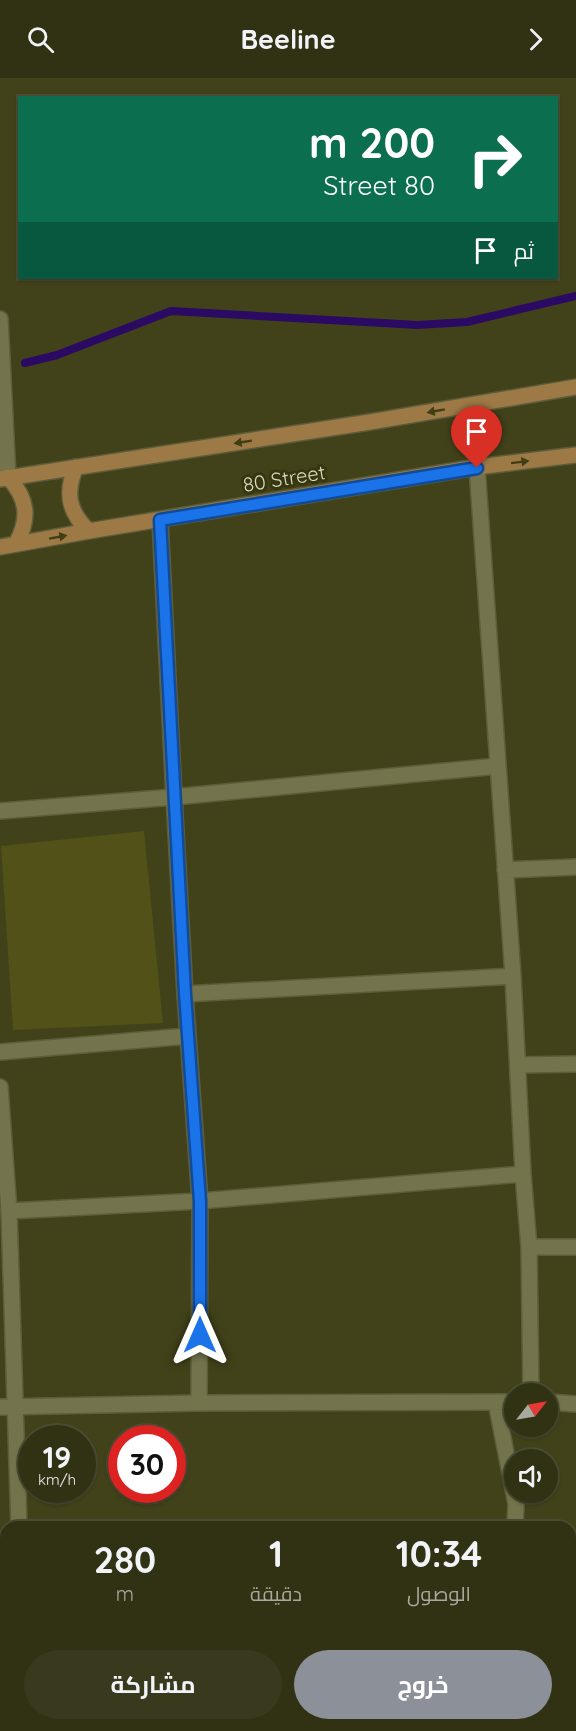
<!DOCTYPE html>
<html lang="ar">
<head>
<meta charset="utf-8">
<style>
  :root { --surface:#313214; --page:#393a1d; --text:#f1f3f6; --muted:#a8aaa0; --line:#4c4d34; --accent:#8c9099 }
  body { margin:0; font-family:Quicksand,Cairo,sans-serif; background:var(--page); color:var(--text); direction:rtl; height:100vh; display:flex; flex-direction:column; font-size:22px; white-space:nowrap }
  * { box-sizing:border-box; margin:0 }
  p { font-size:20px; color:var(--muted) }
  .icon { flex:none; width:33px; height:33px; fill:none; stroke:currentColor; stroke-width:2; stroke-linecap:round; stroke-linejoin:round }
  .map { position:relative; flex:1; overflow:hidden; direction:ltr }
  .panel { position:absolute; left:0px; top:1443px; width:576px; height:210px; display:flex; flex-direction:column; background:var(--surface); border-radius:18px 18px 0 0; box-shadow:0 2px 4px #0004,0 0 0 2px var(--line); direction:rtl }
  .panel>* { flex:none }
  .hud { position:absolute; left:18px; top:18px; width:540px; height:183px; border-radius:0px; box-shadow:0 2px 4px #0004,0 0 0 2px var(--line); direction:rtl; background:#0b6e4f; color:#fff; overflow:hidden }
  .needle { width:39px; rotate:59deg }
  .controls { position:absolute; left:504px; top:1305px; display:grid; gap:12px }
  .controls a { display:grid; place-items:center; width:54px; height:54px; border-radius:50%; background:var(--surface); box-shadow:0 2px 4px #0004,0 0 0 2px var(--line); font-size:30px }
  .speed { position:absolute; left:18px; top:1347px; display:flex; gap:12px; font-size:30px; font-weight:700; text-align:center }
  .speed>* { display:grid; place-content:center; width:78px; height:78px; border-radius:50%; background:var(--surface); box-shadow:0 2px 4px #0004,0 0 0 2px var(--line); line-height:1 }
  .speed small { font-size:15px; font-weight:400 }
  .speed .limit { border:9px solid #d22; background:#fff; color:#111 }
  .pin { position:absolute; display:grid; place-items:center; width:51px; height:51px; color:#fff; margin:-62px -26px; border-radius:50% 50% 50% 0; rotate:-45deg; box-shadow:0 0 6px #0007 }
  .pin .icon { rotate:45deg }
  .me { position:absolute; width:66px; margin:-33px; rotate:0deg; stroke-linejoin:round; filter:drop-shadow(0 0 4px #0008) }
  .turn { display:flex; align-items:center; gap:21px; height:126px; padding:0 24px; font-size:27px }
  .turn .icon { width:78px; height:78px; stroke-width:2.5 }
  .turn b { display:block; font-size:42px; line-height:51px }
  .then { display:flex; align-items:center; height:57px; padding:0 24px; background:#0003; gap:12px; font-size:22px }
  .eta { display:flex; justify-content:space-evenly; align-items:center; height:102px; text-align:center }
  .eta b { font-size:36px; font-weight:700; line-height:42px }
  .cta { display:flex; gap:12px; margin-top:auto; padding:12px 24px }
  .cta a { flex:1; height:69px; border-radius:36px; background:var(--accent); color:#fff; font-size:24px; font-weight:700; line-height:69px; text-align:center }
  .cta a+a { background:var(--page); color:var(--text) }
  header { display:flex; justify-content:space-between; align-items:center; height:78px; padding:0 24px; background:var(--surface); font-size:27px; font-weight:700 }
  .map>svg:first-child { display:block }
</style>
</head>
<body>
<header><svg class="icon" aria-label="forward" viewBox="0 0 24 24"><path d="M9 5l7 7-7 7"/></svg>Beeline<svg class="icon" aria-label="search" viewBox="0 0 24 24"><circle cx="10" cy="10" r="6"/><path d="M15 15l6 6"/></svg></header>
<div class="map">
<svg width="576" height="1653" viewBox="0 0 576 1653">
  <rect width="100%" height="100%" fill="#41421a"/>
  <!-- green -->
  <path fill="#515118" d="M 144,753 L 163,945 L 13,952 L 1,768 Z"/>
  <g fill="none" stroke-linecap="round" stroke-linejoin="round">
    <!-- stream -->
    <path stroke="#2b0a64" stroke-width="8" d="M 25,285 L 57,277 L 171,233 L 418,247 L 467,244 L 576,218
      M 570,1528 L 576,1517
      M 504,1653 L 507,1647"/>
    <defs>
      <path id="street" d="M 0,241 L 8,399
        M 477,389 L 513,898 L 523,1096 L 529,1169 L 531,1316
        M 160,442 L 174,719 L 498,688
        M 0,733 L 174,719 L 185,916
        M 505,792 L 576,789
        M 0,974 L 188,958
        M 518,987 L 576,986
        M 0,1009 L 9,1133 L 19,1449
        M 9,1133 L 200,1123 L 523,1096
        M 529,1169 L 576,1169
        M 496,1324 L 516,1426 L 515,1449
        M 548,1324 L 576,1326
        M 199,1325 L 200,1123 L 185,916 L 513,898
        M 0,1329 L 199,1325 L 514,1324
        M 0,1534 L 6,1534
        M 27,1647 L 28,1653
        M 411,1653 L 414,1647"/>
      <path id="secondary" d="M 76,389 C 65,414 68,434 89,453
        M 8,399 C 28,421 30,440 16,466
        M 0,401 L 370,344 L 576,309
        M 0,469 L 89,453 L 477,389 L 576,377"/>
    </defs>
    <!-- street casing -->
    <use href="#street" stroke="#5d5d3b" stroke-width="18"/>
    <!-- secondary casing -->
    <use href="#secondary" stroke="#5d5d3b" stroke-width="18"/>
    <!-- street -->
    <use href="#street" stroke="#73744b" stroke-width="15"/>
    <!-- secondary -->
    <use href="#secondary" stroke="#9d7946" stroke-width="15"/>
  </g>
  <!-- one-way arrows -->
  <defs><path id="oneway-solid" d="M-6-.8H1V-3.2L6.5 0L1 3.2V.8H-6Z" transform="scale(1.5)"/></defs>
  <g fill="#413e14">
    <use href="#oneway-solid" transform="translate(436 333) rotate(170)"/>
    <use href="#oneway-solid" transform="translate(243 364) rotate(171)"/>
    <use href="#oneway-solid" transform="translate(520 384) rotate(-7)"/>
    <use href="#oneway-solid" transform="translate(58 459) rotate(-10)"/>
  </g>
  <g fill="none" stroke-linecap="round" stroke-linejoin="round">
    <defs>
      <path id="route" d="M 200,1257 L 200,1123 L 185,916 L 160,442 L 477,390"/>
    </defs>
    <!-- route casing -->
    <use href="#route" stroke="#114b97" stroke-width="15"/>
    <!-- route -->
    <use href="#route" stroke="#1a73e8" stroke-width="10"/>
  </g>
  <g text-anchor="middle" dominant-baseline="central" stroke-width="6" stroke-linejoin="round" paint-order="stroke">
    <!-- street labels -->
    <g font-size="20" fill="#d8dac4" stroke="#37370f">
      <text transform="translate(284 400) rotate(-9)">80 Street</text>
    </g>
  </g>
</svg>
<div class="controls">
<a><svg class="needle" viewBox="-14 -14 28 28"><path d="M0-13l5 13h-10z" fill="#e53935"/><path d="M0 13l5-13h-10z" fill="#a8aaa0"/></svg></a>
<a><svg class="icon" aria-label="sound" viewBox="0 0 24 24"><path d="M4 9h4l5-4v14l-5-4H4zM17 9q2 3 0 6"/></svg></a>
</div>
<div class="speed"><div>19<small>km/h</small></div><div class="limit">30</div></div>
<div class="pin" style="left:477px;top:390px;background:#d93025"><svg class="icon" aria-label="arrive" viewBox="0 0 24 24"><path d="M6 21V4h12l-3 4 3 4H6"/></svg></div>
<svg class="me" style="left:200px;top:1257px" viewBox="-20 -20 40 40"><path d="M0-17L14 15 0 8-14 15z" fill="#1a73e8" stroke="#fff" stroke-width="4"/></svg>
<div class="hud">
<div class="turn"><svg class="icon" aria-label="right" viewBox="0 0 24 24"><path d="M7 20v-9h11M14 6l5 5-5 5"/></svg><div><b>200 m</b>80 Street</div></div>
<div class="then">ثم<svg class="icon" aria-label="arrive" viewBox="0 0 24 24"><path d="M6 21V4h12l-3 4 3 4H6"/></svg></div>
</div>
<section class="panel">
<div class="eta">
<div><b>10:34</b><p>الوصول</p></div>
<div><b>1</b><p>دقيقة</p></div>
<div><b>280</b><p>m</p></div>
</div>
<div class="cta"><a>خروج</a><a>مشاركة</a></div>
</section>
</div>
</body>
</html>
